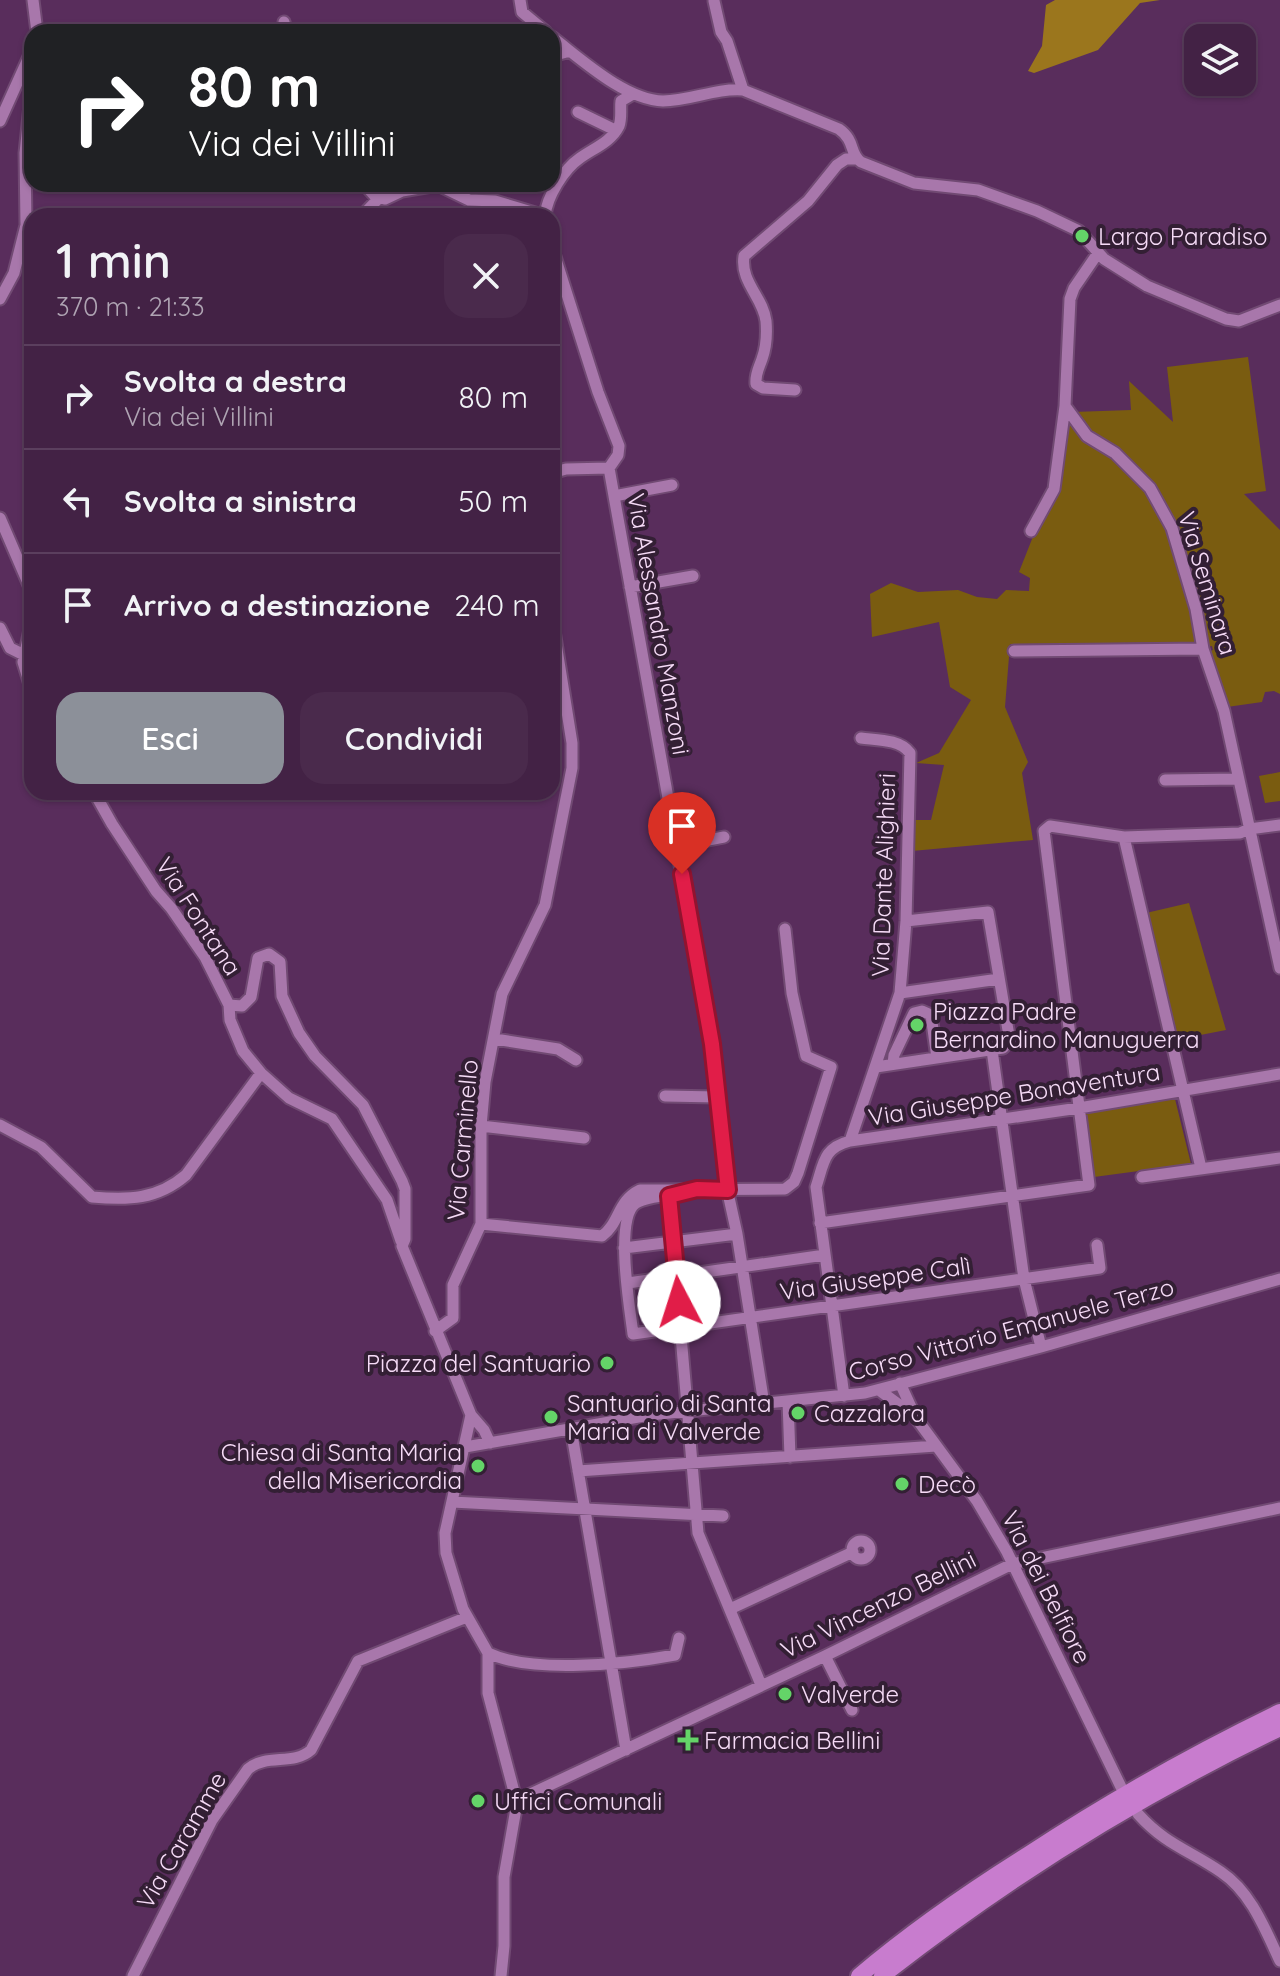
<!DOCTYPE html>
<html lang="it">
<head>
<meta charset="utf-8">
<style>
  :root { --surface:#432245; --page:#4a2a4c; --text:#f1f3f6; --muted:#afa4b3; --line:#5b3f5e; --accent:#8c9099 }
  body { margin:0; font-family:Quicksand,sans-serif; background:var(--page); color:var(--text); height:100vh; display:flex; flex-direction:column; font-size:30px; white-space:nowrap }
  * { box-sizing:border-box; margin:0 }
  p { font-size:26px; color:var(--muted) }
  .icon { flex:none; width:44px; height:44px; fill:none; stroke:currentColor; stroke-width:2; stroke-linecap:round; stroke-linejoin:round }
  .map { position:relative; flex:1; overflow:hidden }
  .panel { position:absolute; left:24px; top:208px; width:536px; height:592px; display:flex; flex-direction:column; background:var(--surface); border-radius:24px; box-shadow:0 2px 6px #0004,0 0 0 2px var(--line) }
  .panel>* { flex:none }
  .banner { position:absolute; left:24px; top:24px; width:536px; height:168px; border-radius:24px; box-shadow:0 2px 6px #0004,0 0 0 2px var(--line); background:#202124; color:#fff; overflow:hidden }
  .tools { position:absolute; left:1184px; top:24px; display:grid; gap:16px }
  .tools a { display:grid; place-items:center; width:72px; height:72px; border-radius:16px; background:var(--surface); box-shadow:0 2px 6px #0004,0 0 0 2px var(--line); font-size:40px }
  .pin { position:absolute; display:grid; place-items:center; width:68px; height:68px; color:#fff; margin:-82px -34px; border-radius:50% 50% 50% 0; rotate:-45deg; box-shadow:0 0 8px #0007 }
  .pin .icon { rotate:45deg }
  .me { position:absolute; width:88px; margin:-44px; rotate:355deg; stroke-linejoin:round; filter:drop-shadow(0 0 6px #0008) }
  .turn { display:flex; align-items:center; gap:28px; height:168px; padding:0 32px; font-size:36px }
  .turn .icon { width:104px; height:104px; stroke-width:2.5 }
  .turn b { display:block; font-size:56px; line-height:68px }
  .round { display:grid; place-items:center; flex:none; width:84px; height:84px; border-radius:24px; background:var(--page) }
  .head { display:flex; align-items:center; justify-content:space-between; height:136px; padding:0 32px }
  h1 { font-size:48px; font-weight:600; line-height:60px }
  .button { display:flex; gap:16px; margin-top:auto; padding:16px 32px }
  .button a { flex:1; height:92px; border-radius:24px; background:var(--accent); color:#fff; font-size:32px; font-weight:600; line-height:92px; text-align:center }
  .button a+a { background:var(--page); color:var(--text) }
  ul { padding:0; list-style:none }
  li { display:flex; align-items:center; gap:24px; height:104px; padding:0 32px; border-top:2px solid var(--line) }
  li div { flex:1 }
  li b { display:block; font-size:30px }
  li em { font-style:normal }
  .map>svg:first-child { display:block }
</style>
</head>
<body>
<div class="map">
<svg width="1280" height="1976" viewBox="0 0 1280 1976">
  <rect width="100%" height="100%" fill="#592d5c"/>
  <!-- green -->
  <path fill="#7a5c10" d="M 1248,357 L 1266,491 L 1244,494 L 1280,530 L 1280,694 L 1274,691 L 1265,692 L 1262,702 L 1227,707 L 1219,675 L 1208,652 L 1213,650 L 1212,646 L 1207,647 L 1190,572 L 1194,567 L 1192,562 L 1186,560 C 1178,534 1171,506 1152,485 C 1126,458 1097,443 1073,412 L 1131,410 L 1129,381 L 1173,422 L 1167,367 Z
    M 1068,417 C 1073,425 1078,436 1085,442 C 1095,449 1109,451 1118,460 C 1170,512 1184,572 1199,642 L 1010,644 L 1005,707 L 1028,762 L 1022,773 L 1033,840 L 912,851 L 913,820 L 931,820 L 944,765 L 916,763 L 939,753 L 971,700 L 950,687 L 939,622 L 872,637 L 870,594 L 891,583 L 918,592 L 958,590 L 977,597 L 997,599 L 1006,590 L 1029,591 L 1030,578 L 1019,572 L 1034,534 L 1055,494 Z
    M 1280,772 L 1280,801 L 1265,803 L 1259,776 Z
    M 1189,903 L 1226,1030 L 1175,1040 L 1146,913 Z
    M 1175,1099 L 1191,1164 L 1094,1177 L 1085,1113 Z"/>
  <!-- forest -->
  <path fill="#9b761d" d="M 1055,0 L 1160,0 L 1140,3 L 1098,50 L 1034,73 L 1028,71 L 1042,46 L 1046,5 Z"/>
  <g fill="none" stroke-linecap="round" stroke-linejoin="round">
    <defs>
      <path id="minor" d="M 33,0 L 37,32
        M 520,0 L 522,12 L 546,32
        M 714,1 L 721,32 L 727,41 L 743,90
        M 284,22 L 286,32
        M 552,37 C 581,59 625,100 663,101 C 690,101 715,88 743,90 L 839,129 C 856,141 849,154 861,162 L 914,183 L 978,190 L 1037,211 L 1079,231 L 1104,259 L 1147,286 L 1226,319 L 1239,321 L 1280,305
        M 552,56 L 570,51
        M 578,112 L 615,130
        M 0,121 L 32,50
        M 364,184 L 374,195 L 385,199 L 402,191 L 438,185 L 469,200 L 495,201 L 545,216
        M 362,216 L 379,198
        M 545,216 C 547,196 564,169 580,158 C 594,148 611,142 619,126 C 622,118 620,109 621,101 L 633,94
        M 552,247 L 598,392 L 619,446 L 618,455 L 609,468 L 566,469 L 552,473
        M 1098,253 L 1074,288 L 1070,299 L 1065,406 L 1087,436 L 1115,453 L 1150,488 L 1172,528 L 1196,609 L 1203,649 L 1224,711 L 1280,968
        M 0,299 L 14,273 L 26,225 L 25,153 L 32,86
        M 795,390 L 763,388 L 756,384 C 755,374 759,368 762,359 C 766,348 767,333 766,321 C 763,297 740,282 744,256 L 808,201 L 837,165 L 846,159 L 856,159
        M 609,468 L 712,1044 L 726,1184 L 737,1234 L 764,1404
        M 614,496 L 672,485
        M 0,518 L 32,592
        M 1031,531 L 1054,489 L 1065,406
        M 630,587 L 693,576
        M 32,620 L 23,662 L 32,691
        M 0,628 L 10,648 L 24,655
        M 1014,651 L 1203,649
        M 1165,780 L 1238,779
        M 94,792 L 112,824 L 156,891 L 171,908 L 205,957 L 229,1005 L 242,1006 L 251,997 L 258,958 L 269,954 L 280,962 L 282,996 L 299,1033 L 315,1056 L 363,1105 L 402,1181 L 405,1189 L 405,1239 L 402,1246 L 471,1415 L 484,1430 L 490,1443
        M 1124,837 L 1201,1168
        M 677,846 L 724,837
        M 900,993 L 999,979
        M 229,1005 L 230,1020 L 243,1051 L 261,1073 L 289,1098 L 332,1119 L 387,1200 L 401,1241
        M 495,1039 L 558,1049 L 576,1060
        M 992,1050 L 1024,1279 L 1041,1347
        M 893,1064 L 894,1055 L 914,1013 L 922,1011 L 931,1015 L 937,1058
        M 876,1067 L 1003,1048 L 1007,1043 L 1009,1036 L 988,912 L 906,921
        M 665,1096 L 717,1097
        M 0,1125 L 41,1147 L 92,1197 C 128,1200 157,1200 186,1175 L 261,1073
        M 481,1126 L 584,1138
        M 850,1141 L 900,993 L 906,921 L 910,753 C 900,739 877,740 861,738
        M 1142,1177 L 1280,1158
        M 697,1189 C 680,1195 649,1195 636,1203 C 614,1218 630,1309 633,1334 L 1100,1268 L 1097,1245
        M 669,1196 L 698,1533 L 761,1685
        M 820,1223 L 1089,1185 L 1044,831 L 1050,826 L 1124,837 L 1240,833 L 1249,829 L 1280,825
        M 481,1224 L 602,1236 C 620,1223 617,1201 640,1190 L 785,1189 L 794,1182 L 798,1173 L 831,1067 L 806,1056 L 792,993 L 785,929
        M 624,1248 L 737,1234
        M 628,1283 L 825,1255
        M 435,1331 L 453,1318 L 453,1285 L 481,1224 L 481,1126 L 485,1082 L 502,994 L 545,905 L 572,768 L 572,743 L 552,618
        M 900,1383 L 916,1418 L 977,1501 L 1007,1552 L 1121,1787
        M 879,1390 L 913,1415
        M 844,1396 L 816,1187 C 824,1163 823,1148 850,1141 L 1079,1108 L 1280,1074
        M 788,1401 L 790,1457
        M 471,1415 L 445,1533 L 446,1553 L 463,1609 L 488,1653 L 488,1693 L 517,1803 L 504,1877 L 504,1946 L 501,1976
        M 571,1429 L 626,1750
        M 465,1447 L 650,1415 L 865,1393 L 1041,1347 L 1280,1279
        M 578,1471 L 936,1446
        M 452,1502 L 723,1516
        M852 1550a9 9 0 1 1 18 0a9 9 0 1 1-18 0Z
        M 730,1609 L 853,1552
        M 488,1653 C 532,1674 627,1664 675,1655 L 679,1638
        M 825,1656 L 852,1710
        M 517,1803 L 522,1798 L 825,1656 L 1012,1564 L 1280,1508
        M 1138,1814 C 1166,1845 1189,1850 1221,1872 C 1251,1892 1265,1929 1280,1961
        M 133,1976 L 212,1820 L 248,1769 C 267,1753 293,1766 311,1750 L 358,1661 L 467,1617"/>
      <path id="highway" d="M 859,1976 C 912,1931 970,1891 1029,1854 C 1110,1801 1193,1754 1280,1712
        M 882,1976 C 1005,1879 1139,1796 1280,1728"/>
    </defs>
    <!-- minor casing -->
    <use href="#minor" stroke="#714a73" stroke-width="15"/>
    <!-- highway casing -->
    <use href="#highway" stroke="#714a73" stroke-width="20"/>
    <!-- minor -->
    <use href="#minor" stroke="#a877ab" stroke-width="11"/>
    <!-- highway -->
    <use href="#highway" stroke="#c87cce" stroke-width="16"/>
  </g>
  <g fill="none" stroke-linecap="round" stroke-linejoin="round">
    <defs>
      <path id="route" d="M 679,1302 L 669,1196 L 697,1189 L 728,1190 L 712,1044 L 682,874"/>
    </defs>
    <!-- route casing -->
    <use href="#route" stroke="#92132f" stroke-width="20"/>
    <!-- route -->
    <use href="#route" stroke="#e11d48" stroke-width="14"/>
  </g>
  <!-- markers -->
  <g fill="#64d468" stroke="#331f34" stroke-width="3">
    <circle cx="1082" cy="236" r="8"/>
    <circle cx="917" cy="1025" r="8"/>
    <circle cx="607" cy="1363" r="8"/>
    <circle cx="798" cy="1413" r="8"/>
    <circle cx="551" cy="1417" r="8"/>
    <circle cx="478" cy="1466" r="8"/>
    <circle cx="902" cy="1484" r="8"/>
    <circle cx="785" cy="1694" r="8"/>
    <path d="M684 1728h8v8h8v8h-8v8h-8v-8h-8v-8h8z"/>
    <circle cx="478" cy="1801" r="8"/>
  </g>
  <g text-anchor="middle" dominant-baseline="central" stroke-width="8" stroke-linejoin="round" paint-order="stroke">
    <!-- poi labels -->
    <g font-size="24" fill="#f6dbf7" stroke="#331f34" text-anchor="start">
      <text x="1098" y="236">Largo Paradiso</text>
      <text x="933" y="1011">Piazza Padre<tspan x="933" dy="28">Bernardino Manuguerra</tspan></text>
      <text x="591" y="1363" text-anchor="end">Piazza del Santuario</text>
      <text x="567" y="1403">Santuario di Santa<tspan x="567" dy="28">Maria di Valverde</tspan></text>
      <text x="814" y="1413">Cazzalora</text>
      <text x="462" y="1452" text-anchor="end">Chiesa di Santa Maria<tspan x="462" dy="28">della Misericordia</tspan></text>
      <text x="918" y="1484">Decò</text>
      <text x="801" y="1694">Valverde</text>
      <text x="704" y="1740">Farmacia Bellini</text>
      <text x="494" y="1801">Uffici Comunali</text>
    </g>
    <!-- street labels -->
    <g font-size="24" fill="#f6dbf7" stroke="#331f34">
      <text transform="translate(1208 583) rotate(73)">Via Seminara</text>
      <text transform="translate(659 624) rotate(80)">Via Alessandro Manzoni</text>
      <text transform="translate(883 875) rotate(-88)">Via Dante Alighieri</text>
      <text transform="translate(199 916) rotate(57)">Via Fontana</text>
      <text transform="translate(1014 1094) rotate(-9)">Via Giuseppe Bonaventura</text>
      <text transform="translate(462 1140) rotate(-85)">Via Carminello</text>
      <text transform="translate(875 1278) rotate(-8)">Via Giuseppe Calì</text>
      <text transform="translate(1011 1329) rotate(-15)">Corso Vittorio Emanuele Terzo</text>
      <text transform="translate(1047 1587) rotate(63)">Via dei Belfiore</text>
      <text transform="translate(878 1604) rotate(-26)">Via Vincenzo Bellini</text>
      <text transform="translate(181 1840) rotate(-60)">Via Caramme</text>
    </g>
  </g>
</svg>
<div class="tools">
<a><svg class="icon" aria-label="layers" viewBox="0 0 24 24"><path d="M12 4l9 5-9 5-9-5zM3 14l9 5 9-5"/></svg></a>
</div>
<div class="pin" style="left:682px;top:874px;background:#d93025"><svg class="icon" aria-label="arrive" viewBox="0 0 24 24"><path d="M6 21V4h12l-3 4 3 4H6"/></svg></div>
<svg class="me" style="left:679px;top:1302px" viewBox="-20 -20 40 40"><circle r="19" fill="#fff"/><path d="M0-13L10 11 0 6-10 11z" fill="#e11d48"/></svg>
<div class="banner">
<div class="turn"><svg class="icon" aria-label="right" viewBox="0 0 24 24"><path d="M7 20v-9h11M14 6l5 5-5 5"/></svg><div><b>80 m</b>Via dei Villini</div></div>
</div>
<section class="panel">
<div class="head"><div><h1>1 min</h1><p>370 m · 21:33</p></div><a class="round"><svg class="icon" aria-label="close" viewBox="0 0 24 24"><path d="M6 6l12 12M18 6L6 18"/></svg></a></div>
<ul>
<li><svg class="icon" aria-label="right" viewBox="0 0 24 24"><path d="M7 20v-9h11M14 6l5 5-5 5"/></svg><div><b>Svolta a destra</b><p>Via dei Villini</p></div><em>80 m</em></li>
<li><svg class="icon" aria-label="left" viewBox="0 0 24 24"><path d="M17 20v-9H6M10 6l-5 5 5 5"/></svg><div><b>Svolta a sinistra</b></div><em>50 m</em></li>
<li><svg class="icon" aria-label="arrive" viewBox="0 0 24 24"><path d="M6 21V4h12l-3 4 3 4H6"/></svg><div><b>Arrivo a destinazione</b></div><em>240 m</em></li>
</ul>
<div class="button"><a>Esci</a><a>Condividi</a></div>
</section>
</div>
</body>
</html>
